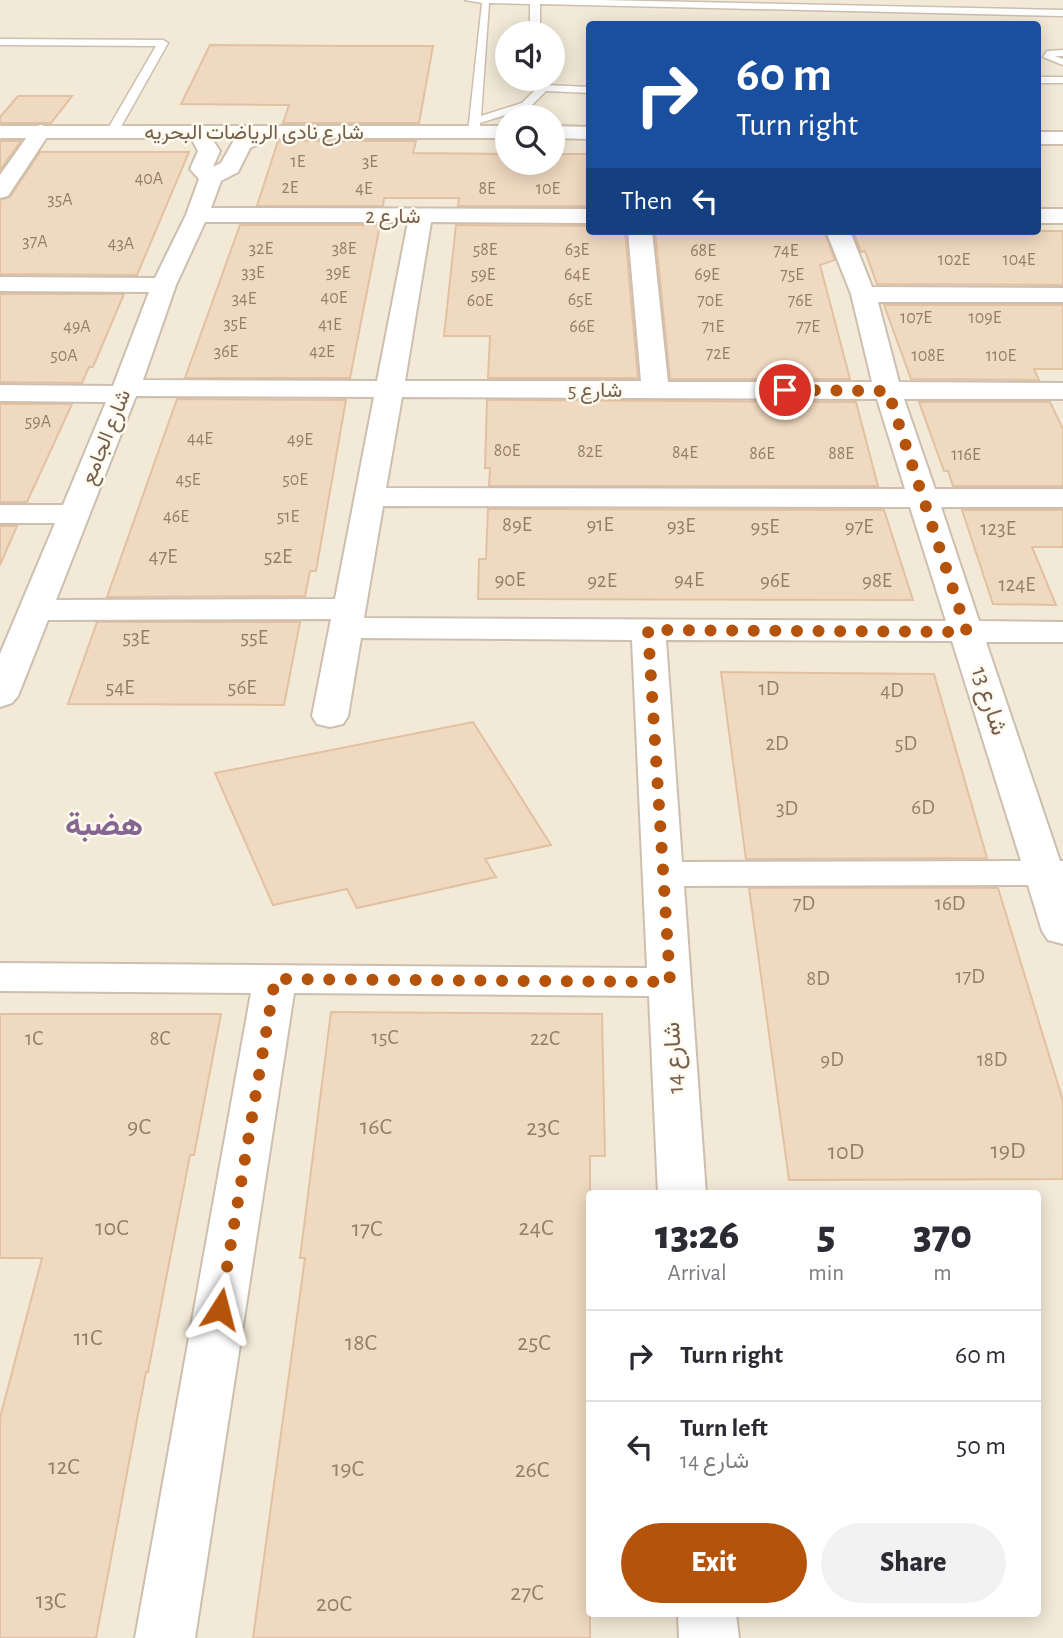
<!DOCTYPE html>
<html lang="en">
<head>
<meta charset="utf-8">
<style>
  :root { --surface:#fff; --page:#f2f2f3; --text:#2b2b33; --muted:#7c7c81; --line:#e1e1e2; --accent:#b45309 }
  body { margin:0; font-family:"Alegreya Sans",Vazirmatn,sans-serif; background:var(--page); color:var(--text); height:100vh; display:flex; flex-direction:column; font-size:26px; white-space:nowrap }
  * { box-sizing:border-box; margin:0 }
  p { font-size:23px; color:var(--muted) }
  .icon { flex:none; width:38px; height:38px; fill:none; stroke:currentColor; stroke-width:2; stroke-linecap:round; stroke-linejoin:round }
  .map { position:relative; flex:1; overflow:hidden }
  .drawer { position:absolute; left:586px; top:1190px; width:455px; height:427px; display:flex; flex-direction:column; background:var(--surface); border-radius:7px; box-shadow:0 4px 18px #0003 }
  .drawer>* { flex:none }
  .banner { position:absolute; left:586px; top:21px; width:455px; height:214px; border-radius:7px; box-shadow:0 4px 18px #0003; background:#1a4fa0; color:#fff; overflow:hidden }
  .buttons { position:absolute; left:495px; top:21px; display:grid; gap:14px }
  .buttons a { display:grid; place-items:center; width:70px; height:70px; border-radius:50%; background:var(--surface); box-shadow:0 4px 18px #0003; font-size:35px }
  .pin { position:absolute; display:grid; place-items:center; width:60px; height:60px; color:#fff; margin:-30px; border:4px solid #fff; border-radius:50%; box-shadow:0 2px 7px #0007 }
  .me { position:absolute; width:77px; margin:-38px; rotate:9deg; stroke-linejoin:round; filter:drop-shadow(0 0 5px #0008) }
  .turn { display:flex; align-items:center; gap:24px; height:147px; padding:0 35px; font-size:32px }
  .turn .icon { width:91px; height:91px; stroke-width:2.5 }
  .turn b { display:block; font-size:49px; line-height:60px }
  .then { display:flex; align-items:center; height:66px; padding:0 35px; background:#0003; gap:14px; font-size:26px }
  .eta { display:flex; justify-content:space-evenly; align-items:center; height:119px; text-align:center }
  .eta b { font-size:42px; font-weight:800; line-height:49px }
  .button { display:flex; gap:14px; margin-top:auto; padding:14px 35px }
  .button a { flex:1; height:80px; border-radius:42px; background:var(--accent); color:#fff; font-size:28px; font-weight:800; line-height:80px; text-align:center }
  .button a+a { background:var(--page); color:var(--text) }
  ul { padding:0; list-style:none }
  li { display:flex; align-items:center; gap:21px; height:91px; padding:0 35px; border-top:2px solid var(--line) }
  li div { flex:1 }
  li b { display:block; font-size:26px }
  li em { font-style:normal }
  .map>svg:first-child { display:block }
</style>
</head>
<body>
<div class="map">
<svg width="1063" height="1638" viewBox="0 0 1063 1638">
  <rect width="100%" height="100%" fill="#fcf6e8"/>
  <!-- residential -->
  <path fill="#f3e9d7" fill-rule="evenodd" d="M 0,0 L 1063,0 L 1063,1638 L 0,1638 ZM 590,24 L 1038,24 L 1038,231 L 590,231 ZM 508,33 L 553,33 L 553,79 L 508,79 ZM 508,117 L 553,117 L 553,163 L 508,163 ZM 590,1194 L 1038,1194 L 1038,1614 L 590,1614 Z"/>
  <!-- building -->
  <path fill="#f0d9c1" stroke="#e2c1a2" stroke-width="2" d="M 210,45 L 349,46 L 433,46 L 419,123 L 283,123 L 289,105 L 181,104 Z
    M 18,96 L 72,96 L 51,123 L 0,123 L 0,117 Z
    M 0,141 L 21,141 L 0,170 Z
    M 278,141 L 416,141 L 413,153 L 508,154 L 508,163 L 553,163 L 553,154 L 590,154 L 590,206 L 458,206 L 459,198 L 384,198 L 383,206 L 257,206 Z
    M 40,152 L 189,152 L 137,275 L 0,274 L 0,200 L 10,197 Z
    M 240,225 L 380,225 L 350,378 L 185,378 Z
    M 456,225 L 590,226 L 590,231 L 625,231 L 638,378 L 488,378 L 490,336 L 444,336 Z
    M 655,231 L 824,231 L 835,260 L 820,265 L 850,379 L 670,379 Z
    M 853,231 L 1063,231 L 1063,285 L 877,284 L 865,251 L 861,252 Z
    M 0,294 L 124,294 L 93,367 L 89,367 L 82,383 L 0,382 Z
    M 884,305 L 1063,305 L 1063,369 L 1034,369 L 1039,380 L 911,379 Z
    M 177,399 L 346,400 L 316,571 L 310,571 L 305,596 L 107,597 Z
    M 487,400 L 856,402 L 878,486 L 489,486 L 490,468 L 485,468 Z
    M 919,402 L 1050,402 L 1063,429 L 1063,486 L 953,486 L 948,471 L 944,471 Z
    M 0,404 L 72,404 L 27,502 L 0,502 Z
    M 488,509 L 884,510 L 913,600 L 478,599 L 479,559 L 486,559 Z
    M 962,510 L 1063,510 L 1063,547 L 1032,547 L 1056,605 L 993,604 Z
    M 0,526 L 17,526 L 0,565 Z
    M 97,622 L 300,622 L 284,705 L 68,704 Z
    M 721,672 L 934,674 L 987,858 L 746,859 Z
    M 473,722 L 551,845 L 485,859 L 496,877 L 357,908 L 347,889 L 273,905 L 215,773 Z
    M 749,888 L 998,888 L 1063,1101 L 1063,1179 L 789,1180 Z
    M 331,1012 L 602,1014 L 605,1156 L 590,1156 L 590,1638 L 253,1638 L 305,1258 L 300,1258 Z
    M 0,1014 L 221,1014 L 194,1155 L 190,1155 L 148,1372 L 146,1372 L 96,1638 L 0,1638 L 0,1418 L 42,1258 L 0,1258 Z"/>
  <g fill="none" stroke-linecap="round" stroke-linejoin="round">
    <defs>
      <path id="lane" d="M 465,0 L 600,0 L 1063,10 L 1063,16 L 540,4 L 540,33 L 530,33 L 530,4 L 489,3 L 481,116 L 522,103 L 537,88 L 530,79 L 541,79 L 546,85 L 590,87 L 590,93 L 546,91 L 530,107 L 480,123 L 480,132 L 474,135 L 468,132 L 482,3 Z
        M 0,39 L 163,40 L 168,43 L 118,132 L 112,135 L 106,132 L 156,46 L 0,45 Z
        M 1063,50 L 1063,56 L 1055,56 L 1063,59 L 1063,65 L 1043,57 L 1047,51 Z
        M 1038,77 L 1063,77 L 1063,83 L 1038,83 Z"/>
      <path id="street" d="M 41,125 L 48,127 L 51,131 L 8,196 L 0,198 L 0,175 L 34,127 Z
        M 198,126 L 205,128 L 220,151 L 213,167 L 221,163 L 234,140 L 261,128 L 275,128 L 278,132 L 275,136 L 250,148 L 238,172 L 221,181 L 211,208 L 590,209 L 590,223 L 431,222 L 405,381 L 641,381 L 628,231 L 652,231 L 668,382 L 872,382 L 851,294 L 826,231 L 850,231 L 872,287 L 1063,288 L 1063,302 L 878,302 L 899,382 L 1063,383 L 1063,399 L 904,399 L 935,489 L 1063,489 L 1063,507 L 941,507 L 979,621 L 1063,622 L 1063,642 L 986,642 L 1060,861 L 1063,861 L 1063,944 L 1048,940 L 1042,931 L 1028,885 L 684,886 L 706,1194 L 658,1194 L 649,996 L 294,993 L 195,1638 L 135,1638 L 251,993 L 0,991 L 0,963 L 647,968 L 632,640 L 361,638 L 348,716 L 343,724 L 330,727 L 317,724 L 312,716 L 331,619 L 48,620 L 18,696 L 12,703 L 0,707 L 0,654 L 55,523 L 0,523 L 0,505 L 63,505 L 106,402 L 0,401 L 0,385 L 113,386 L 149,292 L 0,291 L 0,277 L 155,278 L 186,215 L 199,179 L 190,169 L 198,151 L 188,132 L 191,128 ZM 205,222 L 408,222 L 377,381 L 143,380 L 176,285 ZM 136,396 L 374,397 L 335,599 L 56,600 ZM 402,397 L 877,399 L 905,489 L 386,488 ZM 383,506 L 910,507 L 946,621 L 364,618 ZM 666,640 L 952,641 L 1021,861 L 682,862 Z
        M 1038,209 L 1063,209 L 1063,223 L 1038,223 Z
        M 678,1614 L 736,1614 L 739,1638 L 679,1638 Z"/>
      <path id="secondary" d="M 0,126 L 508,126 L 508,138 L 0,138 Z
        M 553,126 L 590,127 L 590,139 L 553,138 Z
        M 1038,132 L 1063,132 L 1063,144 L 1038,144 Z"/>
    </defs>
    <!-- lane casing -->
    <use href="#lane" stroke="#cdbfaf" stroke-width="3"/>
    <!-- street casing -->
    <use href="#street" stroke="#cdbfaf" stroke-width="4"/>
    <!-- secondary casing -->
    <use href="#secondary" stroke="#d0c0ac" stroke-width="4"/>
    <!-- lane -->
    <use href="#lane" fill="#fff" fill-rule="evenodd"/>
    <!-- street -->
    <use href="#street" fill="#fff" fill-rule="evenodd"/>
    <!-- secondary -->
    <use href="#secondary" fill="#fff" fill-rule="evenodd"/>
  </g>
  <g fill="none" stroke-linecap="round" stroke-linejoin="round">
    <!-- route -->
    <path stroke="#b45309" stroke-width="12" stroke-dasharray="0 21.6" d="M 220,1309 L 275,979 L 670,982 L 648,630 L 967,632 L 888,391 L 785,390"/>
  </g>
  <g text-anchor="middle" dominant-baseline="central" stroke-width="5" stroke-linejoin="round" paint-order="stroke">
    <!-- far-number labels -->
    <g font-size="18" fill="#947e6a">
      <text x="298" y="162">1E</text>
      <text x="370" y="162">3E</text>
      <text x="149" y="179">40A</text>
      <text x="290" y="188">2E</text>
      <text x="364" y="189">4E</text>
      <text x="487" y="189">8E</text>
      <text x="548" y="189">10E</text>
      <text x="60" y="200">35A</text>
      <text x="35" y="242">37A</text>
      <text x="121" y="244">43A</text>
      <text x="261" y="249">32E</text>
      <text x="344" y="249">38E</text>
      <text x="485" y="250">58E</text>
      <text x="577" y="250">63E</text>
      <text x="703" y="251">68E</text>
      <text x="786" y="251">74E</text>
      <text x="954" y="260">102E</text>
      <text x="1019" y="260">104E</text>
      <text x="253" y="273">33E</text>
      <text x="338" y="273">39E</text>
      <text x="483" y="275">59E</text>
      <text x="577" y="275">64E</text>
      <text x="707" y="275">69E</text>
      <text x="792" y="275">75E</text>
      <text x="334" y="298">40E</text>
      <text x="244" y="299">34E</text>
      <text x="580" y="300">65E</text>
      <text x="480" y="301">60E</text>
      <text x="710" y="301">70E</text>
      <text x="800" y="301">76E</text>
      <text x="916" y="318">107E</text>
      <text x="985" y="318">109E</text>
      <text x="235" y="324">35E</text>
      <text x="330" y="325">41E</text>
      <text x="77" y="327">49A</text>
      <text x="582" y="327">66E</text>
      <text x="713" y="327">71E</text>
      <text x="808" y="327">77E</text>
      <text x="226" y="352">36E</text>
      <text x="322" y="352">42E</text>
      <text x="718" y="354">72E</text>
      <text x="64" y="356">50A</text>
      <text x="928" y="356">108E</text>
      <text x="1001" y="356">110E</text>
      <text x="38" y="422">59A</text>
      <text x="200" y="439">44E</text>
      <text x="300" y="440">49E</text>
      <text x="507" y="451">80E</text>
      <text x="590" y="452">82E</text>
      <text x="685" y="453">84E</text>
      <text x="762" y="454">86E</text>
      <text x="841" y="454">88E</text>
      <text x="966" y="455">116E</text>
      <text x="188" y="480">45E</text>
      <text x="295" y="480">50E</text>
      <text x="176" y="517">46E</text>
      <text x="288" y="517">51E</text>
    </g>
    <!-- far-street labels -->
    <g font-size="21" fill="#75604d" stroke="#fefaef">
      <text x="254" y="132">شارع نادى الرياضات البحريه</text>
      <text x="393" y="216">شارع 2</text>
      <text x="595" y="390">شارع 5</text>
      <text transform="translate(106 437) rotate(-68)">شارع الجامع</text>
    </g>
    <!-- number labels -->
    <g font-size="21" fill="#947e6a">
      <text x="517" y="524">89E</text>
      <text x="600" y="524">91E</text>
      <text x="681" y="525">93E</text>
      <text x="765" y="526">95E</text>
      <text x="859" y="526">97E</text>
      <text x="998" y="528">123E</text>
      <text x="163" y="556">47E</text>
      <text x="278" y="556">52E</text>
      <text x="510" y="579">90E</text>
      <text x="689" y="579">94E</text>
      <text x="602" y="580">92E</text>
      <text x="775" y="580">96E</text>
      <text x="877" y="580">98E</text>
      <text x="1017" y="584">124E</text>
      <text x="136" y="637">53E</text>
      <text x="254" y="637">55E</text>
      <text x="120" y="687">54E</text>
      <text x="242" y="687">56E</text>
      <text x="769" y="688">1D</text>
      <text x="892" y="690">4D</text>
      <text x="777" y="743">2D</text>
      <text x="906" y="743">5D</text>
      <text x="923" y="807">6D</text>
      <text x="787" y="808">3D</text>
      <text x="804" y="903">7D</text>
      <text x="950" y="903">16D</text>
      <text x="970" y="976">17D</text>
      <text x="818" y="978">8D</text>
      <text x="385" y="1037">15C</text>
      <text x="34" y="1038">1C</text>
      <text x="160" y="1038">8C</text>
      <text x="545" y="1038">22C</text>
      <text x="832" y="1059">9D</text>
      <text x="992" y="1059">18D</text>
    </g>
    <!-- street labels -->
    <g font-size="24" fill="#75604d" stroke="#fefaef">
      <text transform="translate(989 701) rotate(72)">شارع 13</text>
      <text transform="translate(674 1058) rotate(-93)">شارع 14</text>
    </g>
    <!-- near-number labels -->
    <g font-size="24" fill="#947e6a">
      <text x="139" y="1127">9C</text>
      <text x="376" y="1127">16C</text>
      <text x="543" y="1128">23C</text>
      <text x="1008" y="1151">19D</text>
      <text x="846" y="1152">10D</text>
      <text x="112" y="1228">10C</text>
      <text x="536" y="1228">24C</text>
      <text x="367" y="1229">17C</text>
      <text x="88" y="1338">11C</text>
      <text x="361" y="1343">18C</text>
      <text x="534" y="1343">25C</text>
      <text x="64" y="1467">12C</text>
      <text x="348" y="1469">19C</text>
      <text x="532" y="1470">26C</text>
      <text x="527" y="1593">27C</text>
      <text x="51" y="1601">13C</text>
      <text x="334" y="1604">20C</text>
    </g>
    <!-- district labels -->
    <g font-size="32" font-weight="bold" fill="#876591" stroke="#fefaef">
      <text x="104" y="825">هضبة</text>
    </g>
  </g>
</svg>
<div class="buttons">
<a><svg class="icon" aria-label="sound" viewBox="0 0 24 24"><path d="M4 9h4l5-4v14l-5-4H4zM17 9q2 3 0 6"/></svg></a>
<a><svg class="icon" aria-label="search" viewBox="0 0 24 24"><circle cx="10" cy="10" r="6"/><path d="M15 15l6 6"/></svg></a>
</div>
<div class="pin" style="left:785px;top:390px;background:#d93025"><svg class="icon" aria-label="arrive" viewBox="0 0 24 24"><path d="M6 21V4h12l-3 4 3 4H6"/></svg></div>
<svg class="me" style="left:220px;top:1309px" viewBox="-20 -20 40 40"><path d="M0-17L14 15 0 8-14 15z" fill="#b45309" stroke="#fff" stroke-width="4"/></svg>
<div class="banner">
<div class="turn"><svg class="icon" aria-label="right" viewBox="0 0 24 24"><path d="M7 20v-9h11M14 6l5 5-5 5"/></svg><div><b>60 m</b>Turn right</div></div>
<div class="then">Then<svg class="icon" aria-label="left" viewBox="0 0 24 24"><path d="M17 20v-9H6M10 6l-5 5 5 5"/></svg></div>
</div>
<section class="drawer">
<div class="eta">
<div><b>13:26</b><p>Arrival</p></div>
<div><b>5</b><p>min</p></div>
<div><b>370</b><p>m</p></div>
</div>
<ul>
<li><svg class="icon" aria-label="right" viewBox="0 0 24 24"><path d="M7 20v-9h11M14 6l5 5-5 5"/></svg><div><b>Turn right</b></div><em>60 m</em></li>
<li><svg class="icon" aria-label="left" viewBox="0 0 24 24"><path d="M17 20v-9H6M10 6l-5 5 5 5"/></svg><div><b>Turn left</b><p>شارع 14</p></div><em>50 m</em></li>
</ul>
<div class="button"><a>Exit</a><a>Share</a></div>
</section>
</div>
</body>
</html>
